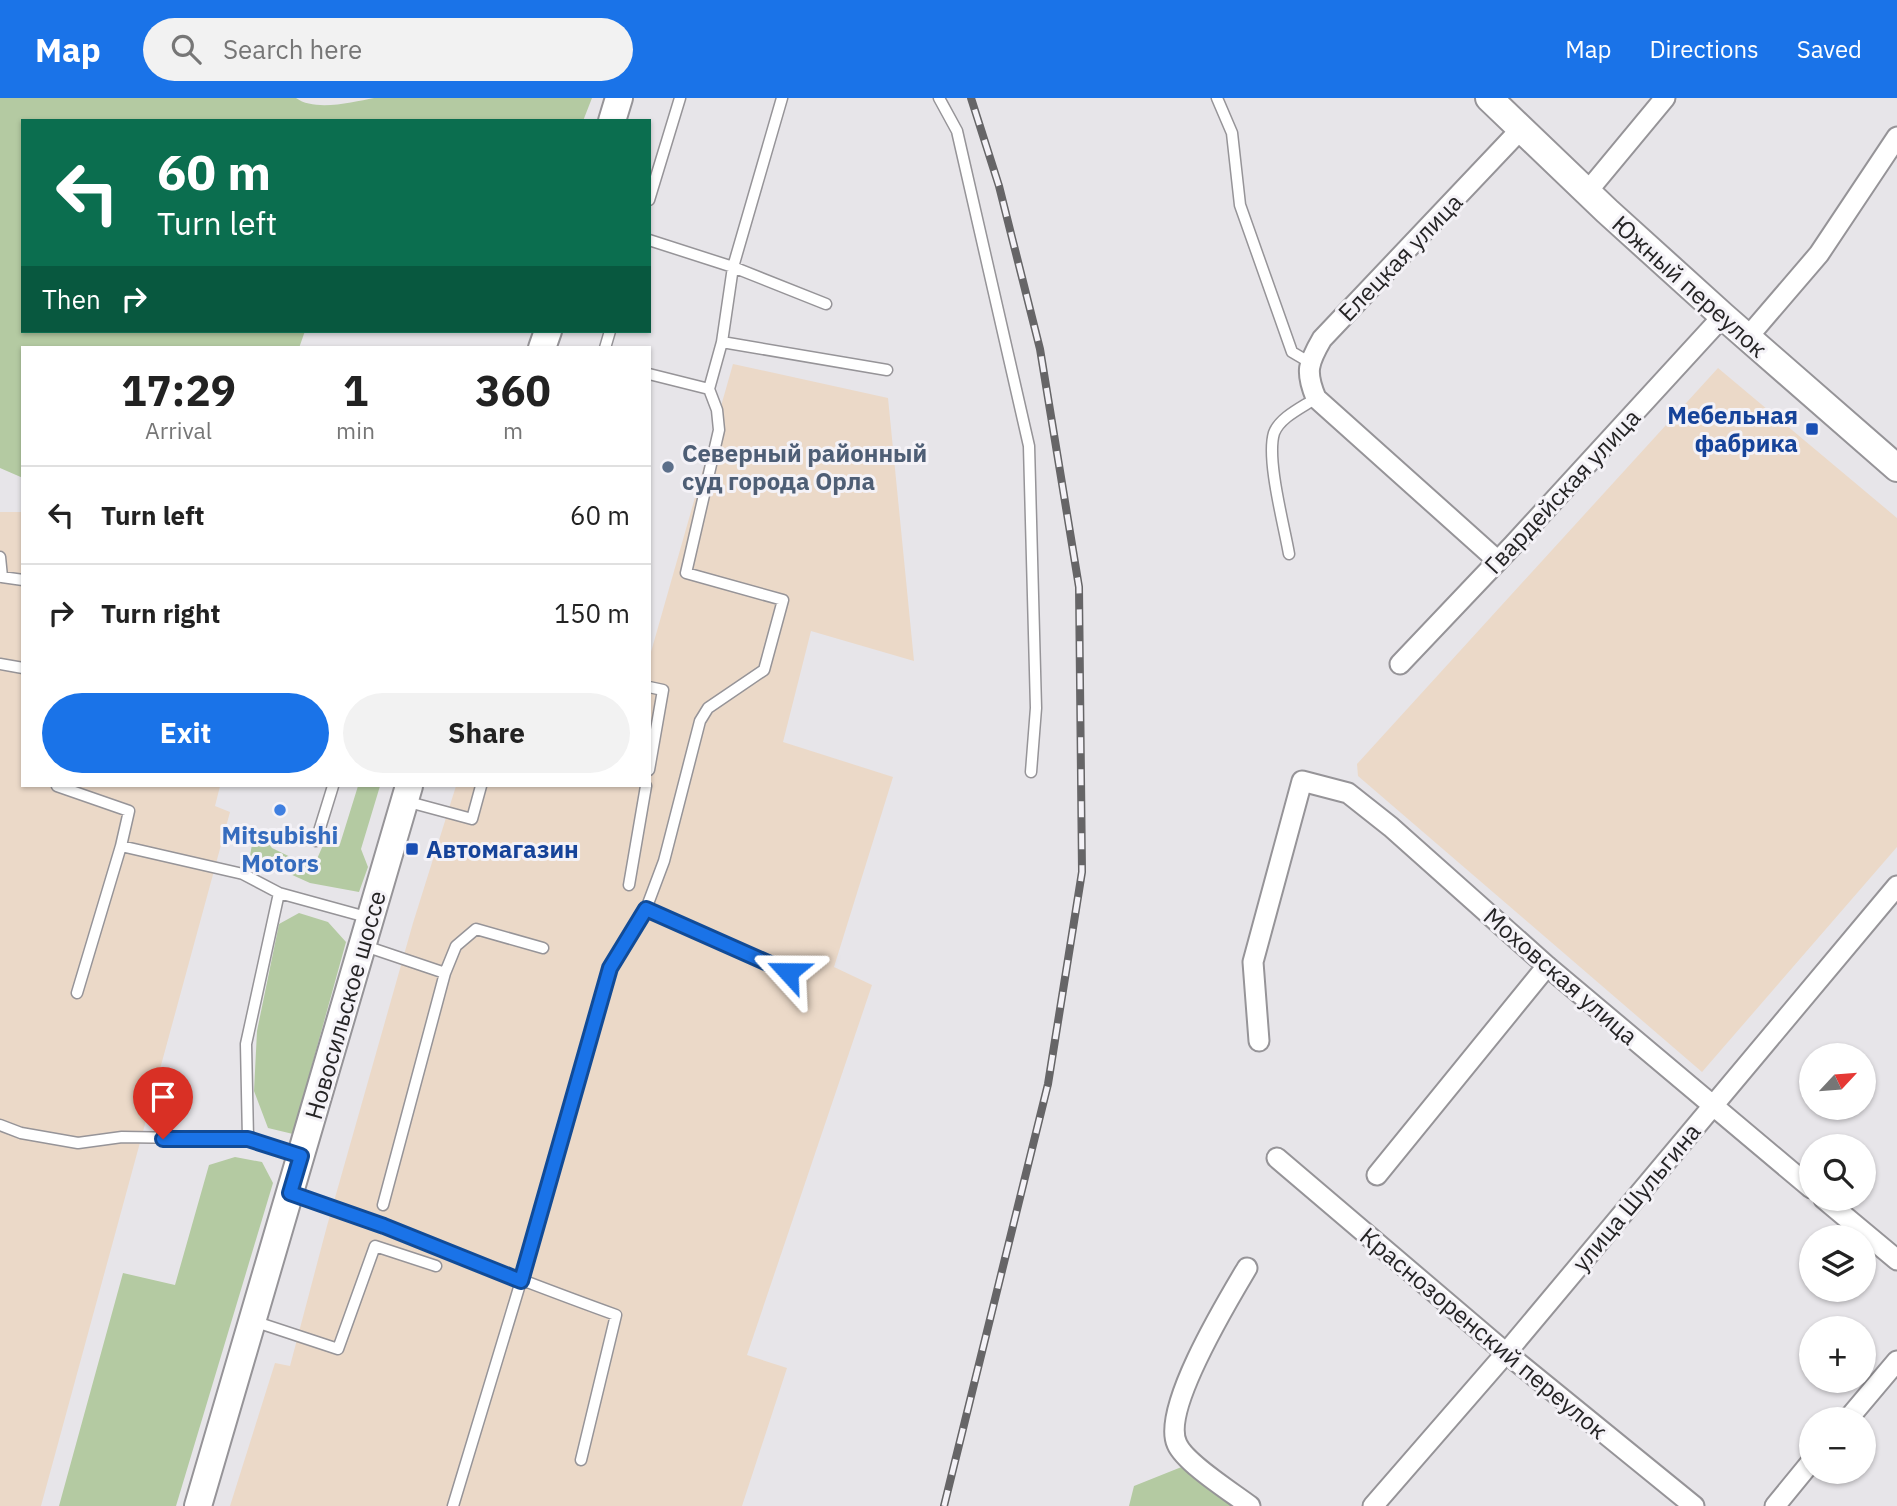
<!DOCTYPE html>
<html lang="en">
<head>
<meta charset="utf-8">
<style>
  :root { --surface:#fff; --page:#f2f2f2; --text:#222; --muted:#767676; --line:#e0e0e0; --accent:#1a73e8 }
  body { margin:0; font-family:"IBM Plex Sans",sans-serif; background:var(--page); color:var(--text); height:100vh; display:flex; flex-direction:column; font-size:26px; white-space:nowrap }
  * { box-sizing:border-box; margin:0 }
  p { font-size:23px; color:var(--muted) }
  .icon { flex:none; width:38px; height:38px; fill:none; stroke:currentColor; stroke-width:2; stroke-linecap:round; stroke-linejoin:round }
  .map { position:relative; flex:1; overflow:hidden }
  .drawer { position:absolute; left:21px; top:248px; width:630px; height:441px; display:flex; flex-direction:column; background:var(--surface); border-radius:0px; box-shadow:0 2px 5px #0004 }
  .drawer>* { flex:none }
  .hud { position:absolute; left:21px; top:21px; width:630px; height:214px; border-radius:0px; box-shadow:0 2px 5px #0004; background:#0b6e4f; color:#fff; overflow:hidden }
  .needle { width:46px; rotate:64deg }
  .fabs { position:absolute; left:1799px; top:945px; display:grid; gap:14px }
  .fabs a { display:grid; place-items:center; width:77px; height:77px; border-radius:50%; background:var(--surface); box-shadow:0 2px 5px #0004; font-size:35px }
  .pin { position:absolute; display:grid; place-items:center; width:60px; height:60px; color:#fff; margin:-72px -30px; border-radius:50% 50% 50% 0; rotate:-45deg; box-shadow:0 0 7px #0007 }
  .pin .icon { rotate:45deg }
  .me { position:absolute; width:77px; margin:-38px; rotate:294deg; stroke-linejoin:round; filter:drop-shadow(0 0 5px #0008) }
  .turn { display:flex; align-items:center; gap:24px; height:147px; padding:0 21px; font-size:32px }
  .turn .icon { width:91px; height:91px; stroke-width:2.5 }
  .turn b { display:block; font-size:49px; line-height:60px }
  .then { display:flex; align-items:center; height:66px; padding:0 21px; background:#0003; gap:14px; font-size:26px }
  .eta { display:flex; justify-content:space-evenly; align-items:center; height:119px; text-align:center }
  .eta b { font-size:42px; font-weight:800; line-height:49px }
  .action { display:flex; gap:14px; margin-top:auto; padding:14px 21px }
  .action a { flex:1; height:80px; border-radius:42px; background:var(--accent); color:#fff; font-size:28px; font-weight:800; line-height:80px; text-align:center }
  .action a+a { background:var(--page); color:var(--text) }
  ul { padding:0; list-style:none }
  li { display:flex; align-items:center; gap:21px; height:98px; padding:0 21px; border-top:2px solid var(--line) }
  li div { flex:1 }
  li b { display:block; font-size:26px }
  li em { font-style:normal }
  header { display:flex; align-items:center; gap:42px; box-sizing:border-box; height:98px; padding:0 35px; background:var(--accent); color:#fff }
  header strong { font-size:33px }
  nav { display:flex; gap:38px; margin-inline-start:auto; font-size:24px }
  .search { width:490px; height:63px; background:var(--page); display:flex; align-items:center; gap:18px; box-sizing:border-box; padding:0 24px; border-radius:38px; color:var(--muted); font-size:26px }
  .map>svg:first-child { display:block }
</style>
</head>
<body>
<header>
<strong>Map</strong>
<div class="search"><svg class="icon" aria-label="search" viewBox="0 0 24 24"><circle cx="10" cy="10" r="6"/><path d="M15 15l6 6"/></svg>Search here</div>
<nav><a>Map</a><a>Directions</a><a>Saved</a></nav>
</header>
<div class="map">
<svg width="1897" height="1408" viewBox="0 0 1897 1408">
  <rect width="100%" height="100%" fill="#e7e5e9"/>
  <!-- industrial -->
  <path fill="#ebd9c8" d="M 733,266 L 888,300 L 914,563 L 811,533 L 783,644 L 893,679 L 834,869 L 872,887 L 747,1257 L 787,1270 L 742,1408 L 230,1408 L 275,1265 L 290,1268 L 327,1128 L 413,825 L 456,688 L 649,688 L 649,561 Z
    M 1718,270 L 1897,420 L 1897,749 L 1702,974 L 1358,678 L 1357,666 Z
    M 0,414 L 23,414 L 23,688 L 220,688 L 215,708 L 230,714 L 41,1408 L 0,1408 Z"/>
  <!-- green -->
  <path fill="#b4caa2" d="M 0,0 L 296,0 C 315,14 353,4 374,0 L 592,0 L 583,23 L 23,23 L 23,233 L 305,233 L 299,250 L 23,250 L 23,380 L 0,370 Z
    M 358,688 L 380,688 L 361,751 L 368,769 L 359,794 L 310,785 L 250,758 L 254,734 L 260,735 L 272,750 L 313,770 L 324,745 L 340,746 Z
    M 299,815 L 328,824 L 346,844 L 293,1036 L 268,1030 L 254,993 L 257,933 L 279,826 Z
    M 235,1059 L 262,1064 L 273,1085 L 176,1408 L 59,1408 L 123,1175 L 175,1187 L 209,1067 Z
    M 1184,1368 L 1232,1408 L 1129,1408 L 1134,1388 Z"/>
  <g fill="none" stroke-linecap="round" stroke-linejoin="round">
    <defs>
      <path id="lane" d="M 782,0 L 733,169 L 722,244 L 887,272
        M 939,0 L 957,33 L 1029,348 L 1036,610 L 1031,674
        M 1217,0 L 1232,35 L 1240,107 L 1292,254 L 1309,264
        M 649,102 L 680,0
        M 649,142 L 733,169 L 826,206
        M 605,250 L 610,233
        M 649,276 L 709,291 L 722,244
        M 1289,456 C 1284,427 1266,361 1274,335 C 1280,319 1303,309 1316,300
        M 0,459 L 2,479 L 23,482
        M 0,566 L 23,570
        M 649,589 L 663,592 L 649,672
        M 57,688 L 129,713 L 121,748
        M 405,703 L 472,721 L 481,688
        M 316,743 L 333,688
        M 629,787 L 646,688
        M 646,811 L 664,763 L 700,623 L 708,610 L 764,572 L 783,502 L 686,475 L 719,332 L 717,312 L 709,291
        M 365,848 L 445,875 L 456,848 L 476,831 L 543,850
        M 77,895 L 121,748 L 243,776 L 279,795
        M 0,1027 L 21,1035 L 78,1045 L 122,1039 L 248,1041
        M 300,1058 L 248,1041 L 246,946 L 279,795 L 370,820
        M 290,1095 C 400,1133 507,1178 616,1217 L 581,1362
        M 383,1107 L 445,875
        M 253,1223 L 338,1251 L 375,1148 L 436,1168
        M 453,1408 L 521,1183 L 609,870 L 646,811 L 788,874"/>
      <path id="street" d="M 1587,94 L 1665,0
        M 1747,240 L 1819,156 L 1897,39
        M 1498,463 L 1316,300 C 1305,274 1308,265 1322,241 L 1521,31
        M 1400,566 L 1513,447 L 1723,218
        M 1259,943 L 1253,864 L 1302,683 L 1348,695 L 1391,729 L 1547,868 L 1811,1090
        M 1277,1060 L 1506,1255 L 1694,1408
        M 1377,1077 L 1547,868
        M 1824,1101 L 1897,1162
        M 1247,1170 C 1228,1202 1161,1312 1177,1346 C 1185,1365 1233,1395 1250,1408
        M 1848,1321 L 1897,1263
        M 1373,1408 L 1506,1255 L 1897,788
        M 1775,1408 L 1811,1364"/>
      <path id="secondary" d="M 1489,0 L 1607,113 L 1723,218 L 1897,370
        M 612,23 L 619,0
        M 542,250 L 548,233
        M 198,1408 L 409,688"/>
    </defs>
    <!-- lane casing -->
    <use href="#lane" stroke="#969498" stroke-width="13"/>
    <!-- street casing -->
    <use href="#street" stroke="#969498" stroke-width="23"/>
    <!-- secondary casing -->
    <use href="#secondary" stroke="#969498" stroke-width="30"/>
    <!-- lane -->
    <use href="#lane" stroke="#fff" stroke-width="10"/>
    <!-- street -->
    <use href="#street" stroke="#fff" stroke-width="19"/>
    <!-- secondary -->
    <use href="#secondary" stroke="#fff" stroke-width="26"/>
    <defs>
      <path id="rail" d="M 944,1408 L 1048,986 L 1082,774 L 1079,489 L 1040,251 L 999,88 L 971,0"/>
    </defs>
    <!-- rail casing -->
    <use href="#rail" stroke="#666567" stroke-width="8"/>
    <!-- rail -->
    <use href="#rail" stroke="#f4f2f7" stroke-width="5" stroke-dasharray="16" stroke-linecap="butt"/>
  </g>
  <g fill="none" stroke-linecap="round" stroke-linejoin="round">
    <defs>
      <path id="route" d="M 163,1041 L 248,1041 L 301,1058 L 290,1095 L 384,1128 L 521,1183 L 610,870 L 646,811 L 788,874"/>
    </defs>
    <!-- route casing -->
    <use href="#route" stroke="#114b97" stroke-width="18"/>
    <!-- route -->
    <use href="#route" stroke="#1a73e8" stroke-width="12"/>
  </g>
  <!-- markers -->
  <g fill="#1a4fb4" stroke="#f4f2f7" stroke-width="2.5">
    <rect x="1805" y="324" width="14" height="14" rx="3.5"/>
    <rect x="405" y="744" width="14" height="14" rx="3.5"/>
  </g>
  <circle fill="#5c6f8a" stroke="#f4f2f7" stroke-width="2.5" cx="668" cy="369" r="7"/>
  <circle fill="#3f7fe0" stroke="#f4f2f7" stroke-width="2.5" cx="280" cy="712" r="7"/>
  <g text-anchor="middle" dominant-baseline="central" stroke-width="6" stroke-linejoin="round" paint-order="stroke">
    <!-- street labels -->
    <g font-size="24" fill="#252425" stroke="#f4f2f7">
      <text transform="translate(1400 159) rotate(-46)">Елецкая улица</text>
      <text transform="translate(1690 188) rotate(42)">Южный переулок</text>
      <text transform="translate(1562 393) rotate(-47)">Гвардейская улица</text>
      <text transform="translate(1561 878) rotate(41)">Моховская улица</text>
      <text transform="translate(345 907) rotate(-74)">Новосильское шоссе</text>
      <text transform="translate(1636 1099) rotate(-50)">улица Шульгина</text>
      <text transform="translate(1484 1235) rotate(40)">Краснозоренский переулок</text>
    </g>
    <!-- transit labels -->
    <g font-size="24" font-weight="bold" fill="#164399" stroke="#f4f2f7" text-anchor="end">
      <text x="1798" y="317">Мебельная<tspan x="1798" dy="28">фабрика</tspan></text>
      <text x="426" y="751" text-anchor="start">Автомагазин</text>
    </g>
    <!-- service labels -->
    <g font-size="24" font-weight="bold" fill="#4e5e75" stroke="#f4f2f7" text-anchor="start">
      <text x="682" y="355">Северный районный<tspan x="682" dy="28">суд города Орла</tspan></text>
    </g>
    <!-- shop labels -->
    <g font-size="24" font-weight="bold" fill="#366cbe" stroke="#f4f2f7">
      <text x="280" y="737">Mitsubishi<tspan x="280" dy="28">Motors</tspan></text>
    </g>
  </g>
</svg>
<div class="fabs">
<a><svg class="needle" viewBox="-14 -14 28 28"><path d="M0-13l5 13h-10z" fill="#e53935"/><path d="M0 13l5-13h-10z" fill="#767676"/></svg></a>
<a><svg class="icon" aria-label="search" viewBox="0 0 24 24"><circle cx="10" cy="10" r="6"/><path d="M15 15l6 6"/></svg></a>
<a><svg class="icon" aria-label="layers" viewBox="0 0 24 24"><path d="M12 4l9 5-9 5-9-5zM3 14l9 5 9-5"/></svg></a>
<a>+</a>
<a>−</a>
</div>
<div class="pin" style="left:163px;top:1041px;background:#d93025"><svg class="icon" aria-label="arrive" viewBox="0 0 24 24"><path d="M6 21V4h12l-3 4 3 4H6"/></svg></div>
<svg class="me" style="left:788px;top:874px" viewBox="-20 -20 40 40"><path d="M0-17L14 15 0 8-14 15z" fill="#1a73e8" stroke="#fff" stroke-width="4"/></svg>
<div class="hud">
<div class="turn"><svg class="icon" aria-label="left" viewBox="0 0 24 24"><path d="M17 20v-9H6M10 6l-5 5 5 5"/></svg><div><b>60 m</b>Turn left</div></div>
<div class="then">Then<svg class="icon" aria-label="right" viewBox="0 0 24 24"><path d="M7 20v-9h11M14 6l5 5-5 5"/></svg></div>
</div>
<section class="drawer">
<div class="eta">
<div><b>17:29</b><p>Arrival</p></div>
<div><b>1</b><p>min</p></div>
<div><b>360</b><p>m</p></div>
</div>
<ul>
<li><svg class="icon" aria-label="left" viewBox="0 0 24 24"><path d="M17 20v-9H6M10 6l-5 5 5 5"/></svg><div><b>Turn left</b></div><em>60 m</em></li>
<li><svg class="icon" aria-label="right" viewBox="0 0 24 24"><path d="M7 20v-9h11M14 6l5 5-5 5"/></svg><div><b>Turn right</b></div><em>150 m</em></li>
</ul>
<div class="action"><a>Exit</a><a>Share</a></div>
</section>
</div>
</body>
</html>
